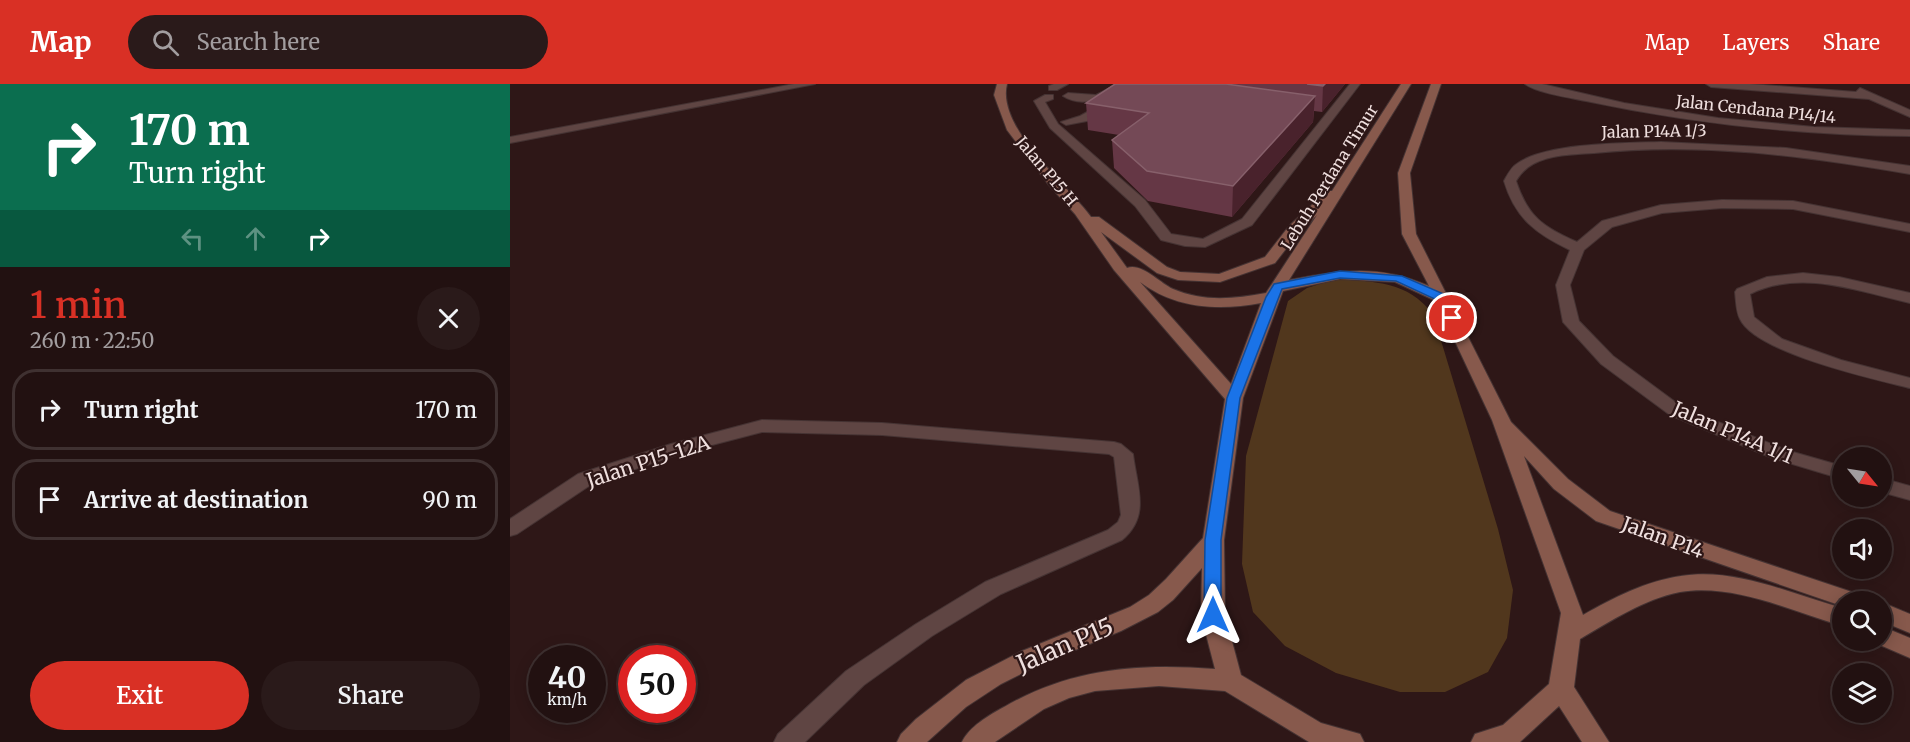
<!DOCTYPE html>
<html lang="en">
<head>
<meta charset="utf-8">
<style>
  :root { --surface:#211; --page:#2a1a1a; --text:#f1f3f6; --muted:#a29d9f; --line:#3f3131; --accent:#d93025 }
  body { margin:0; font-family:Merriweather,serif; background:var(--page); color:var(--text); height:100vh; display:flex; flex-direction:column; font-size:22px; white-space:nowrap }
  * { box-sizing:border-box; margin:0 }
  p { font-size:20px; color:var(--muted) }
  .icon { flex:none; width:33px; height:33px; fill:none; stroke:currentColor; stroke-width:2; stroke-linecap:round; stroke-linejoin:round }
  .map { position:relative; flex:1; overflow:hidden }
  .side { display:flex; flex-direction:column; background:var(--surface); width:510px }
  .side>* { flex:none }
  .hud { background:#0b6e4f; color:#fff; overflow:hidden }
  .needle { width:39px; rotate:120deg }
  .controls { position:absolute; left:1322px; top:363px; display:grid; gap:12px }
  .controls a { display:grid; place-items:center; width:60px; height:60px; border-radius:50%; background:var(--surface); box-shadow:0 3px 15px #0003,0 0 0 2px var(--line); font-size:30px }
  .speed { position:absolute; left:18px; top:561px; display:flex; gap:12px; font-size:30px; font-weight:700; text-align:center }
  .speed>* { display:grid; place-content:center; width:78px; height:78px; border-radius:50%; background:var(--surface); box-shadow:0 3px 15px #0003,0 0 0 2px var(--line); line-height:1 }
  .speed small { font-size:15px; font-weight:400 }
  .speed .limit { border:9px solid #d22; background:#fff; color:#111 }
  .pin { position:absolute; display:grid; place-items:center; width:51px; height:51px; color:#fff; margin:-26px; border:3px solid #fff; border-radius:50%; box-shadow:0 2px 6px #0007 }
  .me { position:absolute; width:66px; margin:-33px; rotate:0deg; stroke-linejoin:round; filter:drop-shadow(0 0 4px #0008) }
  .turn { display:flex; align-items:center; gap:21px; height:126px; padding:0 30px; font-size:27px }
  .turn .icon { width:78px; height:78px; stroke-width:2.5 }
  .turn b { display:block; font-size:42px; line-height:51px }
  .lanes { display:flex; align-items:center; height:57px; padding:0 30px; background:#0003; justify-content:center; gap:30px; direction:ltr }
  .lanes .off { opacity:.35 }
  .round { display:grid; place-items:center; flex:none; width:63px; height:63px; border-radius:32px; background:var(--page) }
  .summary { display:flex; align-items:center; justify-content:space-between; height:102px; padding:0 30px }
  h1 { font-size:36px; font-weight:600; line-height:45px; color:var(--accent) }
  .action { display:flex; gap:12px; margin-top:auto; padding:12px 30px }
  .action a { flex:1; height:69px; border-radius:36px; background:var(--accent); color:#fff; font-size:24px; font-weight:600; line-height:69px; text-align:center }
  .action a+a { background:var(--page); color:var(--text) }
  ul { padding:0; list-style:none }
  li { display:flex; align-items:center; gap:18px; height:81px; margin:0 12px 9px; padding:0 18px; border:3px solid var(--line); border-radius:24px }
  li div { flex:1 }
  li b { display:block; font-size:22px }
  li em { font-style:normal }
  header { display:flex; align-items:center; gap:36px; box-sizing:border-box; height:84px; padding:0 30px; background:var(--accent); color:#fff }
  header strong { font-size:28px }
  nav { display:flex; gap:33px; margin-inline-start:auto; font-size:21px }
  .search { width:420px; height:54px; background:var(--page); display:flex; align-items:center; gap:15px; box-sizing:border-box; padding:0 21px; border-radius:33px; color:var(--muted); font-size:22px }
  main { display:flex; flex:1; min-height:0 }
  .map>svg:first-child { display:block }
</style>
</head>
<body>
<header>
<strong>Map</strong>
<div class="search"><svg class="icon" aria-label="search" viewBox="0 0 24 24"><circle cx="10" cy="10" r="6"/><path d="M15 15l6 6"/></svg>Search here</div>
<nav><a>Map</a><a>Layers</a><a>Share</a></nav>
</header>
<main>
<section class="side">
<div class="hud">
<div class="turn"><svg class="icon" aria-label="right" viewBox="0 0 24 24"><path d="M7 20v-9h11M14 6l5 5-5 5"/></svg><div><b>170 m</b>Turn right</div></div>
<div class="lanes"><svg class="icon off" aria-label="left" viewBox="0 0 24 24"><path d="M17 20v-9H6M10 6l-5 5 5 5"/></svg><svg class="icon off" aria-label="ahead" viewBox="0 0 24 24"><path d="M12 20V5M6 11l6-6 6 6"/></svg><svg class="icon" aria-label="right" viewBox="0 0 24 24"><path d="M7 20v-9h11M14 6l5 5-5 5"/></svg></div>
</div>
<div class="summary"><div><h1>1 min</h1><p>260 m · 22:50</p></div><a class="round"><svg class="icon" aria-label="close" viewBox="0 0 24 24"><path d="M6 6l12 12M18 6L6 18"/></svg></a></div>
<ul>
<li><svg class="icon" aria-label="right" viewBox="0 0 24 24"><path d="M7 20v-9h11M14 6l5 5-5 5"/></svg><div><b>Turn right</b></div><em>170 m</em></li>
<li><svg class="icon" aria-label="arrive" viewBox="0 0 24 24"><path d="M6 21V4h12l-3 4 3 4H6"/></svg><div><b>Arrive at destination</b></div><em>90 m</em></li>
</ul>
<div class="action"><a>Exit</a><a>Share</a></div>
</section>
<div class="map">
<svg width="1400" height="658" viewBox="0 0 1400 658">
  <rect width="100%" height="100%" fill="#2e1717"/>
  <!-- green -->
  <path fill="#51371d" d="M 826,195 C 866,198 897,197 923,230 L 988,445 L 1003,506 L 997,554 L 978,588 L 935,608 L 890,608 L 826,589 L 775,562 L 743,528 L 732,480 L 736,372 L 778,217 L 797,204 Z"/>
  <g fill="none" stroke-linecap="round" stroke-linejoin="round">
    <defs>
      <path id="street" d="M 284,0 L 305,0 L 0,59 L 0,53 Z
        M 544,0 L 558,0 L 547,6 L 539,6 L 539,2 Z
        M 840,0 L 850,0 L 742,141 L 695,163 L 675,162 L 651,156 L 625,122 L 540,44 L 524,17 L 535,11 L 543,11 L 543,15 L 535,18 L 548,40 L 635,116 L 661,150 L 693,155 L 732,135 Z
        M 1015,0 L 1032,0 L 1114,19 L 1208,34 L 1304,43 L 1400,46 L 1400,52 C 1290,51 1184,40 1076,17 C 1061,14 1027,9 1015,0 Z
        M 1196,0 L 1240,0 L 1346,8 L 1350,4 L 1400,26 L 1400,33 L 1359,15 L 1201,3 Z
        M 604,2 L 609,5 L 608,7 C 592,16 569,23 553,12 L 558,9 L 586,11 Z
        M 592,20 L 601,22 L 577,37 L 556,41 L 551,38 L 570,32 Z
        M 1151,58 L 1276,64 L 1400,82 L 1400,90 C 1295,72 1190,58 1084,69 C 1057,71 1021,70 1006,97 C 1018,133 1033,143 1067,158 L 1092,137 L 1151,121 L 1212,116 L 1283,117 L 1400,140 L 1400,148 L 1283,125 L 1212,124 L 1152,129 L 1102,143 L 1074,166 L 1060,201 L 1069,237 L 1103,272 L 1172,323 L 1276,366 L 1332,382 L 1332,395 L 1262,374 L 1160,331 L 1091,280 L 1053,238 L 1046,201 L 1060,166 C 1026,150 1005,134 994,97 C 998,90 1001,83 1008,79 C 1037,59 1114,59 1151,58 Z
        M 1293,189 L 1329,193 L 1400,209 L 1400,219 C 1347,207 1291,185 1240,210 L 1244,233 L 1272,255 L 1331,276 L 1400,294 L 1400,304 C 1364,295 1246,269 1230,235 C 1226,228 1226,216 1225,208 L 1227,205 L 1257,193 Z
        M 252,336 L 372,339 L 604,358 L 611,360 L 623,370 C 627,403 641,432 612,456 L 491,510 L 422,552 L 354,601 L 295,658 L 264,658 L 268,650 L 336,587 L 406,540 L 475,498 L 598,446 L 608,438 L 611,431 L 604,373 L 599,370 L 372,351 L 252,348 L 175,368 L 82,400 L 7,450 L 0,452 L 0,435 L 68,390 L 161,360 Z
        M 1371,394 L 1400,402 L 1400,416 L 1371,408 Z"/>
      <path id="secondary" d="M 487,0 L 497,0 C 486,44 557,100 581,133 L 589,133 L 657,183 L 670,188 L 709,190 L 755,173 L 779,142 L 817,107 L 822,107 L 891,0 L 901,0 L 779,196 C 831,186 869,180 919,202 L 892,150 L 888,89 L 921,0 L 931,0 L 900,89 L 906,150 L 1001,338 L 1058,395 L 1100,427 L 1354,512 L 1357,518 L 1332,518 L 1332,522 L 1086,437 L 1044,405 L 1014,372 L 1073,531 C 1103,514 1136,497 1171,492 C 1224,483 1282,510 1332,524 L 1332,542 C 1282,527 1223,499 1170,508 C 1134,515 1101,537 1070,555 L 1064,603 L 1099,658 L 1072,658 L 1049,622 L 1010,658 L 961,658 L 965,650 L 993,641 L 1039,600 L 1051,529 L 982,336 L 926,217 L 885,198 L 830,195 L 773,207 L 733,314 L 714,456 L 715,531 L 731,591 L 811,639 L 850,650 L 854,658 L 799,658 L 715,607 L 649,602 L 585,607 L 559,614 L 534,625 L 485,658 L 452,658 C 459,643 479,631 494,623 C 561,584 629,579 705,585 L 691,531 L 692,484 L 663,516 L 648,528 L 611,547 L 529,581 L 491,600 L 456,623 L 417,658 L 387,658 L 391,650 L 406,635 L 456,596 L 512,567 L 620,523 L 639,511 L 656,495 L 693,454 L 715,315 L 604,186 L 565,130 L 538,100 L 497,46 L 484,11 ZM 807,131 L 756,209 C 724,215 693,218 663,205 C 650,199 631,178 617,184 L 591,148 L 647,189 L 668,196 L 710,198 L 765,179 L 789,148 ZM 630,198 C 666,225 709,227 751,219 L 721,300 Z
        M 1371,518 L 1400,530 L 1400,549 L 1371,537 Z
        M 1371,542 L 1400,554 L 1400,574 L 1363,558 L 1371,556 Z"/>
    </defs>
    <!-- street casing -->
    <use href="#street" stroke="#453333" stroke-width="2"/>
    <!-- secondary casing -->
    <use href="#secondary" stroke="#453333" stroke-width="2"/>
    <!-- street -->
    <use href="#street" fill="#5f4543" fill-rule="evenodd"/>
    <!-- secondary -->
    <use href="#secondary" fill="#87594c" fill-rule="evenodd"/>
  </g>
  <!-- wall -->
  <path fill="#653745" d="M 605,0 L 835,0 L 812,28 L 804,27 L 803,38 L 722,133 L 638,117 L 604,84 L 602,56 L 609,51 L 578,46 L 576,19 Z"/>
  <!-- shaded-wall -->
  <path fill="#49222c" d="M 815,0 L 835,0 L 812,28 L 813,2 Z
    M 805,12 L 803,38 L 722,133 L 723,102 Z"/>
  <!-- building -->
  <path fill="#744956" stroke="#87606b" stroke-width="1.5" d="M 605,0 L 716,0 L 805,12 L 723,102 L 637,87 L 602,56 L 639,29 L 576,19 Z
    M 797,0 L 815,0 L 813,2 Z"/>
  <!-- route -->
  <path fill="#1a73e8" stroke="#114b97" stroke-width="1.5" d="M 830,187 L 892,192 L 936,211 L 948,234 L 938,237 L 927,216 L 886,197 L 830,194 L 772,205 L 730,314 L 711,456 L 711,531 L 709,535 L 697,535 L 694,531 L 695,456 L 717,314 L 756,213 L 764,200 Z"/>
  <g text-anchor="middle" dominant-baseline="central" stroke-width="4.5" stroke-linejoin="round" paint-order="stroke">
    <!-- far-street labels -->
    <g font-size="16" fill="#efdfde" stroke="#2e1717">
      <text transform="translate(1246 25) rotate(6)">Jalan Cendana P14/14</text>
      <text transform="translate(1144 47) rotate(-1)">Jalan P14A 1/3</text>
      <text transform="translate(537 87) rotate(50)">Jalan P15 H</text>
      <text transform="translate(819 93) rotate(-58)">Lebuh Perdana Timur</text>
    </g>
    <!-- street labels -->
    <g font-size="20" fill="#efdfde" stroke="#2e1717">
      <text transform="translate(1223 348) rotate(23)">Jalan P14A 1/1</text>
      <text transform="translate(138 377) rotate(-18)">Jalan P15-12A</text>
      <text transform="translate(1153 453) rotate(20)">Jalan P14</text>
    </g>
    <!-- near-street labels -->
    <g font-size="24" fill="#efdfde" stroke="#2e1717">
      <text transform="translate(555 561) rotate(-23)">Jalan P15</text>
    </g>
  </g>
</svg>
<div class="controls">
<a><svg class="needle" viewBox="-14 -14 28 28"><path d="M0-13l5 13h-10z" fill="#e53935"/><path d="M0 13l5-13h-10z" fill="#a29d9f"/></svg></a>
<a><svg class="icon" aria-label="sound" viewBox="0 0 24 24"><path d="M4 9h4l5-4v14l-5-4H4zM17 9q2 3 0 6"/></svg></a>
<a><svg class="icon" aria-label="search" viewBox="0 0 24 24"><circle cx="10" cy="10" r="6"/><path d="M15 15l6 6"/></svg></a>
<a><svg class="icon" aria-label="layers" viewBox="0 0 24 24"><path d="M12 4l9 5-9 5-9-5zM3 14l9 5 9-5"/></svg></a>
</div>
<div class="speed"><div>40<small>km/h</small></div><div class="limit">50</div></div>
<div class="pin" style="left:942px;top:234px;background:#d93025"><svg class="icon" aria-label="arrive" viewBox="0 0 24 24"><path d="M6 21V4h12l-3 4 3 4H6"/></svg></div>
<svg class="me" style="left:703px;top:531px" viewBox="-20 -20 40 40"><path d="M0-17L14 15 0 8-14 15z" fill="#1a73e8" stroke="#fff" stroke-width="4"/></svg>
</div>
</main>
</body>
</html>
